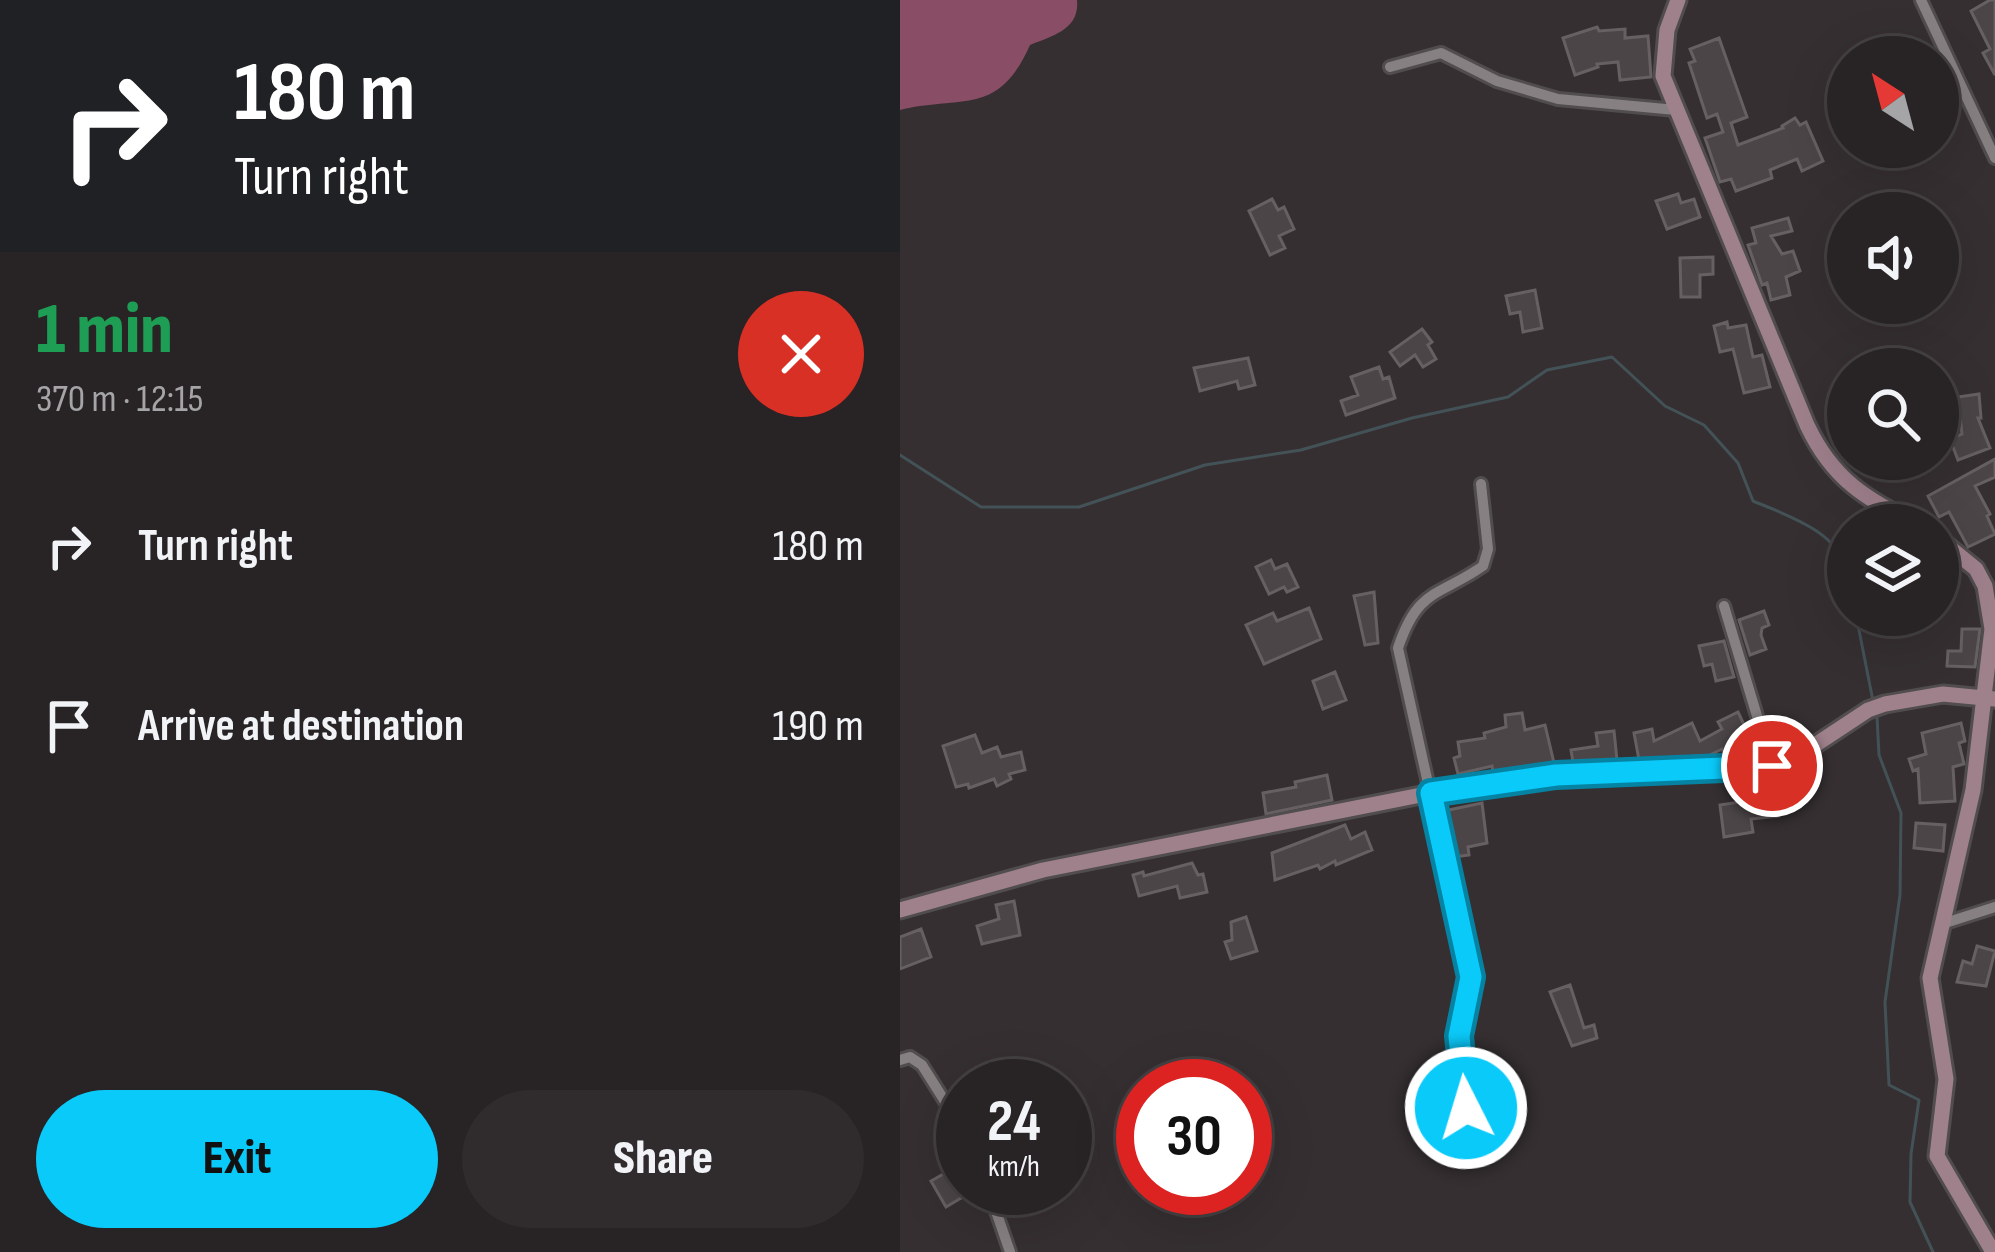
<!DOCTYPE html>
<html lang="en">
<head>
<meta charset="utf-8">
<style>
  :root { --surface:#282325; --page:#302b2d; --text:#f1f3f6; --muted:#a5a4a7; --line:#444042; --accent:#0acafa }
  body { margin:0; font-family:"Sofia Sans Condensed",sans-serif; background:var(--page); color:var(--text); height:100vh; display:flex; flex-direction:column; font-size:45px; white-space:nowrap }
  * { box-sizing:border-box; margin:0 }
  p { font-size:39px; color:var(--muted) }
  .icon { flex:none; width:66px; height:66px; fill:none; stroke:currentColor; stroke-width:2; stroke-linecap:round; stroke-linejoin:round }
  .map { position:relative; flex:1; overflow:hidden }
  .details { display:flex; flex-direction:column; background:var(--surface); width:900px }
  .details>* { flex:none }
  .top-card { background:#202124; color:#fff; overflow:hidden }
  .needle { width:78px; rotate:324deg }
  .controls { position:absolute; left:927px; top:36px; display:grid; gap:24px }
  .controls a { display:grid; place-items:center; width:132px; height:132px; border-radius:50%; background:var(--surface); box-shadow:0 12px 48px #0002,0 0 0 3px var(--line); font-size:60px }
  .speed { position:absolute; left:36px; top:1059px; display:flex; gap:24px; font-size:60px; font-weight:700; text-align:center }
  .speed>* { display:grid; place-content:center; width:156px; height:156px; border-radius:50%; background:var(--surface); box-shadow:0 12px 48px #0002,0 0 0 3px var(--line); line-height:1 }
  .speed small { font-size:30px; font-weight:400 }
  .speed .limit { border:18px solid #d22; background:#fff; color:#111 }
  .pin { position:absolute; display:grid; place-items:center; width:102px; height:102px; color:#fff; margin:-51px; border:6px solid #fff; border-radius:50%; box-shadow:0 3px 12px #0007 }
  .me { position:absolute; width:132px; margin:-66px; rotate:355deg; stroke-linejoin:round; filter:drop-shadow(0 0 9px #0008) }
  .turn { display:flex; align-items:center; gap:42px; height:252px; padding:0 36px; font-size:54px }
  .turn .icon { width:156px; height:156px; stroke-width:2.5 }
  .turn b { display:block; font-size:84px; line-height:102px }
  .round { display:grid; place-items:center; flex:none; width:126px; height:126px; border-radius:63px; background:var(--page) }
  .summary { display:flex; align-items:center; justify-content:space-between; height:204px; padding:0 36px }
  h1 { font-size:72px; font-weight:800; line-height:90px; color:#1e9e55 }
  .primary-button { display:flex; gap:24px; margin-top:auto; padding:24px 36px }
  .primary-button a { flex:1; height:138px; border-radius:72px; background:var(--accent); color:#111; font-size:48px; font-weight:800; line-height:138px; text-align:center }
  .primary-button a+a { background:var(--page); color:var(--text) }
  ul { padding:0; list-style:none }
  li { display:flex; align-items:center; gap:36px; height:180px; padding:0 36px }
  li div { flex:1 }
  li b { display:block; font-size:45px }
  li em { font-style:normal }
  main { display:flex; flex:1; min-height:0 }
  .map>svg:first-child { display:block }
</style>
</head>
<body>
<main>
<section class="details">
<div class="top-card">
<div class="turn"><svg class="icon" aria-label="right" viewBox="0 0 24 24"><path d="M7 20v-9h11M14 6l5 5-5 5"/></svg><div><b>180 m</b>Turn right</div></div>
</div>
<div class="summary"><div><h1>1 min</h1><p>370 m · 12:15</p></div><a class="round" style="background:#d93025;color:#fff"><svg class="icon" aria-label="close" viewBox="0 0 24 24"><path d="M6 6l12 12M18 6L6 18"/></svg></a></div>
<ul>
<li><svg class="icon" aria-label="right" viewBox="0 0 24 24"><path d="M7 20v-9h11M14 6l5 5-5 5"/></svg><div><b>Turn right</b></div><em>180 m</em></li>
<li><svg class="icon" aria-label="arrive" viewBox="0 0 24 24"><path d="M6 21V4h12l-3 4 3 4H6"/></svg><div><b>Arrive at destination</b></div><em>190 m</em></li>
</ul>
<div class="primary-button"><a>Exit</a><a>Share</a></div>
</section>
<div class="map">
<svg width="1095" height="1252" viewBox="0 0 1095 1252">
  <rect width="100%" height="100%" fill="#352f31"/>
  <!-- forest -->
  <path fill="#894e65" d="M 0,0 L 177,0 C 180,29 153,36 130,45 C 98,117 64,95 0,110 Z"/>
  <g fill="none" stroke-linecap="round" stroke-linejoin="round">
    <!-- stream -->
    <path stroke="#435257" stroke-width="3" d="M 0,455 L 81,507 L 179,507 L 305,465 L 401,450 L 512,418 L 608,397 L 647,370 L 712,357 L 765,406 L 804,425 L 838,463 L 853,501 C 889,516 940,532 948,574
      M 956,615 L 973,701
      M 977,717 L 979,755 L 1001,813 L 1000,895 L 985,1002 L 989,1085 L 1019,1100 L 1011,1154 L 1010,1202 L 1033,1252"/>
  </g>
  <!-- building -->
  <path fill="#4b4547" stroke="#666062" stroke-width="3" d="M 1090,0 L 1095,0 L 1095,75 L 1083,53 L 1090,49 L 1071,11 Z
    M 697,27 L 699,31 L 725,29 L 725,38 L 748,36 L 751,77 L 720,80 L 718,62 L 697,64 L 698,67 L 675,75 L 663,38 Z
    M 819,38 L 847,117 L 831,123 L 838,145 L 883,128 L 882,126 L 895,118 L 900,125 L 906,122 L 923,161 L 902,171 L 897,159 L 870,170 L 872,178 L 836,191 L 831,179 L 820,182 L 805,138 L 823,132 L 817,114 L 807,118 L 789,63 L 795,61 L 790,49 Z
    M 778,194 L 781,203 L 794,199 L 800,217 L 767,229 L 756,201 Z
    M 372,199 L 378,210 L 384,207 L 394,229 L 379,236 L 385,248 L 370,255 L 349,211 Z
    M 888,218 L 892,231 L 871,236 L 882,254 L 893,251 L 900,271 L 886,277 L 890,295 L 871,300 L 867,283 L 862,285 L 848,245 L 856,243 L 852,228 Z
    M 813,257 L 813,274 L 800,275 L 800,297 L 781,297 L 780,258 Z
    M 635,290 L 642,328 L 623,332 L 620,312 L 610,314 L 606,296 Z
    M 827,322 L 828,328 L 846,325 L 853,357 L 862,355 L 870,387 L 844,393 L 833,349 L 820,352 L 814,326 Z
    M 522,329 L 532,342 L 528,345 L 536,359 L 523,367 L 515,355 L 500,366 L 490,352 Z
    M 348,358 L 355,385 L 339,389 L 337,381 L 300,391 L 294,368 Z
    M 479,367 L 483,379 L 489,377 L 495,398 L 446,415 L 441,401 L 458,395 L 451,377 Z
    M 1079,394 L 1081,418 L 1078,418 L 1090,448 L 1058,460 L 1050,439 L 1062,434 L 1058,397 Z
    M 1095,459 L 1095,477 L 1075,486 L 1090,514 L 1087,516 L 1095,534 L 1068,547 L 1049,512 L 1039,517 L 1028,496 Z
    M 371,560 L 375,569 L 387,564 L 398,587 L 387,592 L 384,587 L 369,594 L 356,567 Z
    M 474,592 L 478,643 L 465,645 L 454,596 Z
    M 409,608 L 421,639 L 364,664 L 346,625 L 373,613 L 377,621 Z
    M 864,611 L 869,625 L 862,628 L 861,635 L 866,649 L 850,655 L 839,620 Z
    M 1062,629 L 1080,629 L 1075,667 L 1047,666 L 1048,651 L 1061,651 Z
    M 824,641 L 834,677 L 816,681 L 812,664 L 804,666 L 799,646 Z
    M 435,672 L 446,700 L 423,709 L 413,681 Z
    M 838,712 L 848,733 L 852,732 L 858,753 L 855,755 L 825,756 L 822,749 L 806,757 L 739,760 L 734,733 L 752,729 L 754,741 L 792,723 L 800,741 L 822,729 L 818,722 Z
    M 622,713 L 625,730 L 645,725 L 654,763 L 593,772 L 592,766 L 558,774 L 554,758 L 560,756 L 558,742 L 585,738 L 584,733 L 606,727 L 605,715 Z
    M 1061,723 L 1065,741 L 1059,743 L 1064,764 L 1053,767 L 1055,801 L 1020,803 L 1018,769 L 1013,771 L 1009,759 L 1026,754 L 1022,733 Z
    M 714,731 L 717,760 L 673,762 L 671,750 L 698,746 L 696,733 Z
    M 75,735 L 82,753 L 97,747 L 101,757 L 121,752 L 125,770 L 109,774 L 111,779 L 97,786 L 94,779 L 69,788 L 68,784 L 56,787 L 43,746 Z
    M 427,775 L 432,800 L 366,814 L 363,793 L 396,787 L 395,782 Z
    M 876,787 L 879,816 L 851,819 L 853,832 L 824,837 L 820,805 L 860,799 L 859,788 Z
    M 582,803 L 587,843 L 568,847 L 569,855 L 554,857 L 544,811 Z
    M 1016,823 L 1045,825 L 1043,851 L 1014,848 Z
    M 445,825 L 451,839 L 465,832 L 472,850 L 436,865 L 435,861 L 420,869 L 418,865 L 375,880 L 372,853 Z
    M 292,863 L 298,875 L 303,874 L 307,892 L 280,898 L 277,886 L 239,896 L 233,875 L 243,872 L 244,876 Z
    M 114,901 L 120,935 L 82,944 L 77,926 L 99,919 L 96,905 Z
    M 346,917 L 357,951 L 331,959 L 325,942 L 332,940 L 331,922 Z
    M 21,929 L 31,957 L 0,969 L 0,937 Z
    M 1077,946 L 1095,951 L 1086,986 L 1057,982 L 1063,961 L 1072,964 Z
    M 670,985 L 684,1028 L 694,1025 L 697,1038 L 672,1046 L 650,992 Z
    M 591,1067 L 594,1075 L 603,1072 L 609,1090 L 581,1099 L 572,1073 Z
    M 56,1167 L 63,1188 L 78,1188 L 46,1207 L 31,1181 Z"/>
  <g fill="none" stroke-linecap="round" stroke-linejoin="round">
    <defs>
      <path id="street" d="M 1021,0 L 1095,158
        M 490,67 L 541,53 L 597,81 L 658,99 L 776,110
        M 824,606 L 872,766
        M 1042,924 L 1095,907
        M 0,1060 L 10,1057 L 22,1065 L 63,1130
        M 565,1108 L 559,1036 L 571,977 L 498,648 C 518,588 538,597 583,566 L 588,549 L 581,484
        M 88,1188 L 110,1252"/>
      <path id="secondary" d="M 778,0 L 767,30 L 763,76 L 907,425 C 933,480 965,498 1018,525
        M 1038,538 L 1076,569 L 1085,586 L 1092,629 L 1073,790 L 1030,978 L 1046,1079 L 1037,1156 L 1093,1252
        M 0,910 L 143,870 L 531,793 L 656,775 L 872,766 L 909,749 L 968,710 L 985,704 L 1043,694 L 1095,699"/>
    </defs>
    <!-- street casing -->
    <use href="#street" stroke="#514d4e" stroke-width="16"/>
    <!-- secondary casing -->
    <use href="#secondary" stroke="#514d4e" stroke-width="21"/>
    <!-- street -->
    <use href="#street" stroke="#878082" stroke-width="10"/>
    <!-- secondary -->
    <use href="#secondary" stroke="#9f818c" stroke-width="15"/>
  </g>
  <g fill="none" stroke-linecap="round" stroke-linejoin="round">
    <defs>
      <path id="route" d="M 566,1108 L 559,1036 L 571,977 L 531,793 L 656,775 L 872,766"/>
    </defs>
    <!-- route casing -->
    <use href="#route" stroke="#0683a2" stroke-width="30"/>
    <!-- route -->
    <use href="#route" stroke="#0acafa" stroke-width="21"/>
  </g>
</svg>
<div class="controls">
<a><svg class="needle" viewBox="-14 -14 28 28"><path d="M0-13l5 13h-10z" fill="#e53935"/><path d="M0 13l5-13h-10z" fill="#a5a4a7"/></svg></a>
<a><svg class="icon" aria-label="sound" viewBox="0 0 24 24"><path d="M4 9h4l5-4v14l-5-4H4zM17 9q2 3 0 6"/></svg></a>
<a><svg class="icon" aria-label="search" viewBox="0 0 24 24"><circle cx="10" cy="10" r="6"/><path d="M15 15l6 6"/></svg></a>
<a><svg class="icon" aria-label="layers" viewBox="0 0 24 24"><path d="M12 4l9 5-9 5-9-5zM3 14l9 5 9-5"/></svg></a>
</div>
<div class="speed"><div>24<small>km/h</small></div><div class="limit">30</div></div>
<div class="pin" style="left:872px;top:766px;background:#d93025"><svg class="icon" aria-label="arrive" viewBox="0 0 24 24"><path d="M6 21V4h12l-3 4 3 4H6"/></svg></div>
<svg class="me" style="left:566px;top:1108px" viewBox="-20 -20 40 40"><circle r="17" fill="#0acafa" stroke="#fff" stroke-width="3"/><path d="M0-11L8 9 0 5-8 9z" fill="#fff"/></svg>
</div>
</main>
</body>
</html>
